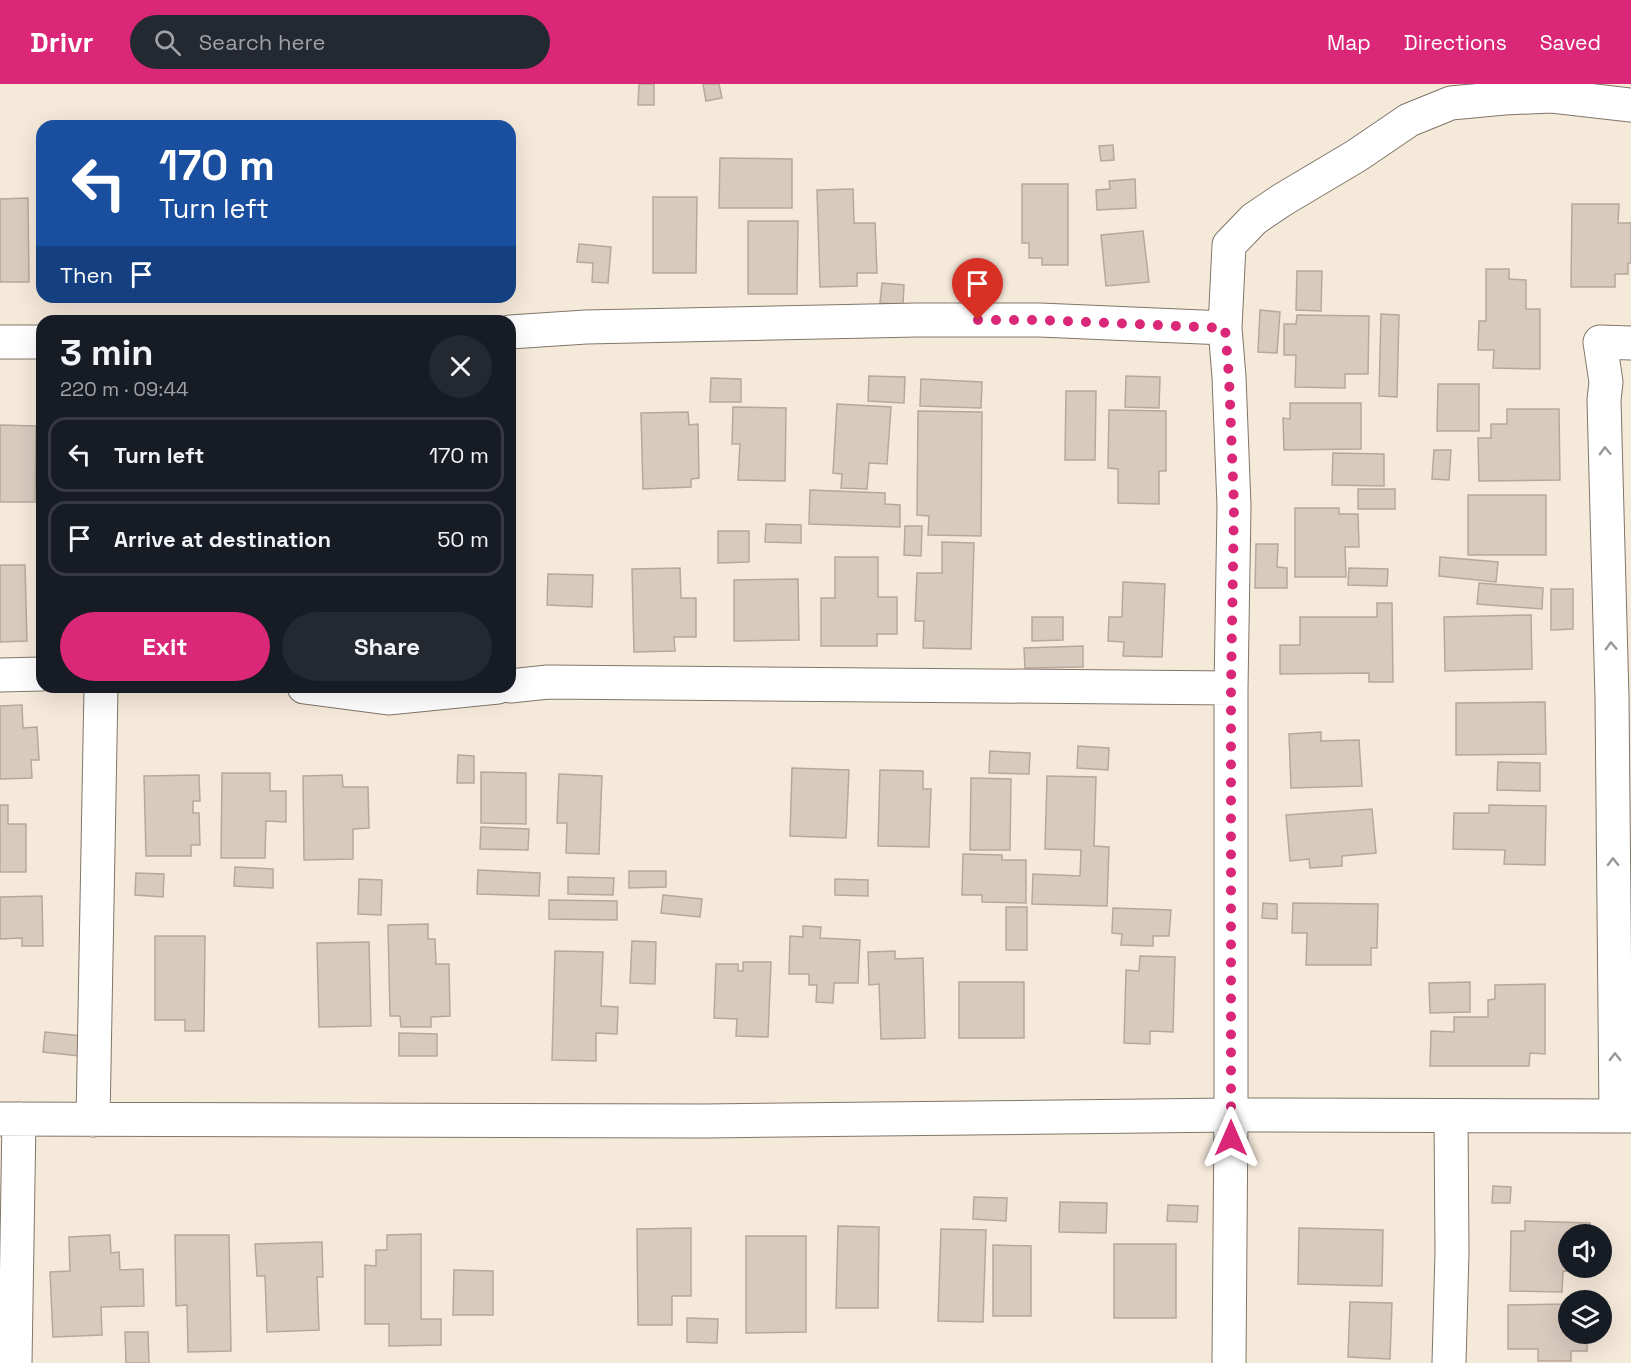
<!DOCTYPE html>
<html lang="en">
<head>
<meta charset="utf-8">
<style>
  :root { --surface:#171b24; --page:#242831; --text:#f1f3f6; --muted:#9ea1a6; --line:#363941; --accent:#db2777 }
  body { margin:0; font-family:"Space Grotesk",sans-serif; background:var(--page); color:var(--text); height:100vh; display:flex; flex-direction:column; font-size:22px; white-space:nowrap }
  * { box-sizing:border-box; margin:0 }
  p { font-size:20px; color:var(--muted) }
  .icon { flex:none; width:33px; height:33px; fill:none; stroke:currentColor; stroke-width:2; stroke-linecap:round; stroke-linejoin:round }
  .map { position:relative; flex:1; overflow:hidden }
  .side { position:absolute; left:36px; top:231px; width:480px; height:378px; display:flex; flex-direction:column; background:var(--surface); border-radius:18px; box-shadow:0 6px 24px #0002 }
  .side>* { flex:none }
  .guide { position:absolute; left:36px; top:36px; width:480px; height:183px; border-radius:18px; box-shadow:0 6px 24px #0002; background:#1a4fa0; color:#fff; overflow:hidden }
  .fabs { position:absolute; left:1558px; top:1140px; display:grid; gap:12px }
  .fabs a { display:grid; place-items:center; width:54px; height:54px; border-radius:50%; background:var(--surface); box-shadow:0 6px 24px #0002; font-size:30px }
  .pin { position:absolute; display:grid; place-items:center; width:51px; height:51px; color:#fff; margin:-62px -26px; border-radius:50% 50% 50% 0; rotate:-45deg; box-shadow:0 0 6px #0007 }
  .pin .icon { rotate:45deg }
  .me { position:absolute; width:66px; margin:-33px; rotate:0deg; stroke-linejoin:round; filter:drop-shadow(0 0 4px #0008) }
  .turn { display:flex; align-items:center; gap:21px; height:126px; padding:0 24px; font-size:27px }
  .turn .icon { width:78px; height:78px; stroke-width:2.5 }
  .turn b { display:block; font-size:42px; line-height:51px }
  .then { display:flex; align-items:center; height:57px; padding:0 24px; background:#0003; gap:12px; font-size:22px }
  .round { display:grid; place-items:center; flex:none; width:63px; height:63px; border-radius:32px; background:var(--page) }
  .head { display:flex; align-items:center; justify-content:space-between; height:102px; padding:0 24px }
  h1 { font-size:36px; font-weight:700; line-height:45px }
  .primary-button { display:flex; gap:12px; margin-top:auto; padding:12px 24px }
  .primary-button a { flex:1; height:69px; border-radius:36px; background:var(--accent); color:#fff; font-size:24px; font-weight:700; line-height:69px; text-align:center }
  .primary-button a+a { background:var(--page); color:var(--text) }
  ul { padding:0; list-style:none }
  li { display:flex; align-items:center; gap:18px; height:75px; margin:0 12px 9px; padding:0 12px; border:3px solid var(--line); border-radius:18px }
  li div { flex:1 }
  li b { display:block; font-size:22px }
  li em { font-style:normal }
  header { display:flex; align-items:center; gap:36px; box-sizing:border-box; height:84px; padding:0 30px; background:var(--accent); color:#fff }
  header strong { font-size:28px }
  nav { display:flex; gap:33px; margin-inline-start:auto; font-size:21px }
  .search { width:420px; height:54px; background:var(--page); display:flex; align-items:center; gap:15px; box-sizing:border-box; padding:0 21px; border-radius:33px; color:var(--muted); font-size:22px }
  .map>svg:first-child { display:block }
</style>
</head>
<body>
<header>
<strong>Drivr</strong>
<div class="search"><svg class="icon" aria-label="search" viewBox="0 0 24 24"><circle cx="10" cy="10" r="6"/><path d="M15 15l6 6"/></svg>Search here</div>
<nav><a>Map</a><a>Directions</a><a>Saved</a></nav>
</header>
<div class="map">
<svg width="1631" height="1279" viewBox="0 0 1631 1279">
  <rect width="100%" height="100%" fill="#f5e9da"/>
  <!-- building -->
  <path fill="#d9cabe" stroke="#b6a89c" stroke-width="1.5" d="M 639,0 L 654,0 L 654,21 L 638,21 Z
    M 703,0 L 719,0 L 722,14 L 706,17 Z
    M 1113,61 L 1114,76 L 1101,77 L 1099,62 Z
    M 720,74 L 792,75 L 792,124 L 719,124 Z
    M 1135,95 L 1136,124 L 1097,126 L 1096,106 L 1110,105 L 1109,97 Z
    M 1022,100 L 1068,100 L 1068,181 L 1042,181 L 1042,174 L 1029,174 L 1029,159 L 1022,159 Z
    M 853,105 L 854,139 L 875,139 L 877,189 L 857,189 L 857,202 L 820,203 L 817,106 Z
    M 653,113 L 697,113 L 696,189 L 653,189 Z
    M 28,114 L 29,198 L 0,198 L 0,115 Z
    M 1572,120 L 1619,120 L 1618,139 L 1631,139 L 1631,179 L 1628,179 L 1628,190 L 1615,190 L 1615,203 L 1571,203 Z
    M 748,137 L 798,137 L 797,210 L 748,210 Z
    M 1143,147 L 1149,198 L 1106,202 L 1101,151 Z
    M 579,160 L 611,163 L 608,199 L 592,198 L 593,179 L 577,178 Z
    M 1486,185 L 1509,185 L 1509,195 L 1526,196 L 1526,225 L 1540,225 L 1540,285 L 1493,284 L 1494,266 L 1478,266 L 1479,237 L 1486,237 Z
    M 1297,187 L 1322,187 L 1321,227 L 1296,226 Z
    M 882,199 L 904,201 L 903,220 L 880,219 Z
    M 1260,226 L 1280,228 L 1277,269 L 1258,268 Z
    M 1381,230 L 1399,231 L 1397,313 L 1379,312 Z
    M 1297,231 L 1369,232 L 1368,290 L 1345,290 L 1345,304 L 1295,303 L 1296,271 L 1284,271 L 1284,240 L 1296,240 Z
    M 869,292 L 905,293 L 904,319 L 868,317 Z
    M 1126,292 L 1160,293 L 1159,324 L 1125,323 Z
    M 711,294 L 741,295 L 741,318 L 710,318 Z
    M 921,295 L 982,298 L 981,324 L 920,322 Z
    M 1438,300 L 1479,300 L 1479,347 L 1437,347 Z
    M 1066,307 L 1096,307 L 1095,376 L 1065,376 Z
    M 1290,319 L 1361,319 L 1361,365 L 1284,366 L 1283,334 L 1290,335 Z
    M 837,320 L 891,323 L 887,380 L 869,379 L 867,405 L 841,404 L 842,390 L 833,389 Z
    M 733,323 L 786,324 L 785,397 L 738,396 L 740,360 L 732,360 Z
    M 1507,325 L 1559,325 L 1560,396 L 1479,397 L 1478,354 L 1491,354 L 1491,340 L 1507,340 Z
    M 1109,326 L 1166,327 L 1166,387 L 1159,387 L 1159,420 L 1118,419 L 1118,385 L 1108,384 Z
    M 918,327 L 982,328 L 981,452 L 928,451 L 929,432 L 917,431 Z
    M 688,328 L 689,341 L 698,340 L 699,394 L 691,395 L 691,403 L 643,405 L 641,329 Z
    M 0,341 L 36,342 L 35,418 L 0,418 Z
    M 1434,366 L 1451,366 L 1449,396 L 1432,395 Z
    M 1333,369 L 1384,370 L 1384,402 L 1332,401 Z
    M 1358,405 L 1395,405 L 1395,425 L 1358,425 Z
    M 810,406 L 885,409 L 885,420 L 900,421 L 900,443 L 809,440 Z
    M 1468,411 L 1546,411 L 1546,471 L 1468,471 Z
    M 1295,424 L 1339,424 L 1339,430 L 1358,430 L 1359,463 L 1345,463 L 1346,493 L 1295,493 Z
    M 766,440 L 801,441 L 801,459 L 765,458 Z
    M 905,442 L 922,442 L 921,472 L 904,471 Z
    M 718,447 L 749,447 L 749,478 L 718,479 Z
    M 942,458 L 974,459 L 971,565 L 923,564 L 924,537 L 915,537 L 917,489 L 942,489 Z
    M 1256,460 L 1278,460 L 1277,483 L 1287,484 L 1287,504 L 1255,504 Z
    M 835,473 L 878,473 L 878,513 L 897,513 L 897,550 L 877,550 L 877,562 L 821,562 L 821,514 L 835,514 Z
    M 1440,473 L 1498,478 L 1496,498 L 1439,492 Z
    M 0,481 L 25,481 L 27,557 L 0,558 Z
    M 680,484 L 681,514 L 696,514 L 696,553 L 674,553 L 675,567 L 634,568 L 632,485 Z
    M 1349,484 L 1388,485 L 1387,502 L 1348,501 Z
    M 548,490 L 593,491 L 592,523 L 547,521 Z
    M 798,495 L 799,556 L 734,557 L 734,496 Z
    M 1123,498 L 1165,500 L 1162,573 L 1123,572 L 1124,558 L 1108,557 L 1109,533 L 1122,533 Z
    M 1479,499 L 1543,504 L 1542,525 L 1477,520 Z
    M 1551,505 L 1573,505 L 1573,545 L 1551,546 Z
    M 1377,519 L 1392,519 L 1393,598 L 1369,598 L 1369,589 L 1280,590 L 1280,561 L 1300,561 L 1300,533 L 1377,533 Z
    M 1531,531 L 1532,585 L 1445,587 L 1444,533 Z
    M 1032,533 L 1063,533 L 1063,556 L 1032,557 Z
    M 1083,562 L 1083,583 L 1025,584 L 1024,564 Z
    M 1545,618 L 1546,670 L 1456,671 L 1456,619 Z
    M 22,621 L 23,644 L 37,643 L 39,676 L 31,676 L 32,694 L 0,695 L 0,622 Z
    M 1321,648 L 1321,657 L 1359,656 L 1362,702 L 1291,704 L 1289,650 Z
    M 1078,662 L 1109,664 L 1108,686 L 1077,684 Z
    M 990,667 L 1030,669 L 1029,690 L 989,689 Z
    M 458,671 L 474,672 L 474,699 L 457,699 Z
    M 1498,678 L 1540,679 L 1540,707 L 1497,706 Z
    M 792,684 L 849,686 L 846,754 L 790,752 Z
    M 880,686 L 923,687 L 923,705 L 931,705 L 929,763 L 878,762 Z
    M 481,688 L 526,689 L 526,740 L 481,739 Z
    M 222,689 L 270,689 L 270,707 L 286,707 L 286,738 L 266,737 L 265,774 L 221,774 Z
    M 559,690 L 602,692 L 599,770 L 566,769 L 567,739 L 557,739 Z
    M 199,691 L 200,717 L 193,717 L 193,729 L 199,729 L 200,761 L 191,761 L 191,772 L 146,772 L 144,692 Z
    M 342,691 L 343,703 L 368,703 L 369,744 L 353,745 L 353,775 L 304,776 L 303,692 Z
    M 1047,692 L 1096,693 L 1094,762 L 1109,763 L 1107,822 L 1032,820 L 1033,790 L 1080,792 L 1081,766 L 1045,765 Z
    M 971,694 L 1011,695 L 1010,766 L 970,766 Z
    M 0,721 L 8,721 L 8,740 L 26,740 L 26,788 L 0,788 Z
    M 1489,721 L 1546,722 L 1545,781 L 1504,780 L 1505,766 L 1453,765 L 1454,729 L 1489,729 Z
    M 1372,725 L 1376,769 L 1342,772 L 1342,782 L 1310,784 L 1309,775 L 1290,777 L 1286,731 Z
    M 481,743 L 529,745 L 528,766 L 480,765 Z
    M 963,770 L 1002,771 L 1002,776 L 1026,776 L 1026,819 L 982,818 L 982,811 L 962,811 Z
    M 235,783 L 273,785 L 273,804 L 234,802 Z
    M 478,786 L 540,789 L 539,812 L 477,810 Z
    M 629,787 L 666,787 L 666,803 L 629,804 Z
    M 136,789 L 164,790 L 163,813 L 135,811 Z
    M 568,793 L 614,794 L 613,811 L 568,810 Z
    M 359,795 L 382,796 L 381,831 L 358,830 Z
    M 835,795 L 868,796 L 868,812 L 835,811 Z
    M 663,811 L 702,815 L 700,833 L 661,829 Z
    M 42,812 L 43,862 L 22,862 L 22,854 L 0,855 L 0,813 Z
    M 549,816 L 617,817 L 617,836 L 549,835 Z
    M 1263,819 L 1277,820 L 1277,835 L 1262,834 Z
    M 1293,819 L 1378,820 L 1377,864 L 1371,864 L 1371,881 L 1306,881 L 1307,849 L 1292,849 Z
    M 1006,823 L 1027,823 L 1027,866 L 1006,866 Z
    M 1113,824 L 1171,826 L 1169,852 L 1153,852 L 1153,862 L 1121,861 L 1122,850 L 1112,849 Z
    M 428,840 L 428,855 L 435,855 L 436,880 L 449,880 L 450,932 L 431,933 L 431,943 L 401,943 L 400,932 L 390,932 L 388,841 Z
    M 803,842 L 821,843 L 820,854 L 860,856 L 858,899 L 834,899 L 833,919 L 816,918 L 817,901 L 809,901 L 809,890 L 789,890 L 790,852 L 803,853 Z
    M 155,852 L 205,852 L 204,947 L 185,947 L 185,936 L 155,936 Z
    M 632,857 L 656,858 L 655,900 L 630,899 Z
    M 369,858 L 371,942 L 319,943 L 317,859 Z
    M 555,867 L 603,868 L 601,922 L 618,923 L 617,950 L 596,949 L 596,977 L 552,976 Z
    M 895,867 L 895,875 L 923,874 L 925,954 L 881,955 L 879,900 L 869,901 L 868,868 Z
    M 1140,872 L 1175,873 L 1173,948 L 1150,947 L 1150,960 L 1124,959 L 1126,886 L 1139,887 Z
    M 743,878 L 771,878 L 768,953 L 736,952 L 737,935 L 714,934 L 716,880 L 738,880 L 738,887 L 743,887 Z
    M 959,898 L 1024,898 L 1024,954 L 959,954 Z
    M 1470,898 L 1470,928 L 1430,929 L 1429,899 Z
    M 1545,900 L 1545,970 L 1530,969 L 1529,982 L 1430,982 L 1431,947 L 1454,948 L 1454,933 L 1488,933 L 1488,916 L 1495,915 L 1495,901 Z
    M 45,948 L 82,952 L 79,972 L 43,968 Z
    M 399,949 L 437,950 L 437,972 L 399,972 Z
    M 1493,1102 L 1511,1103 L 1510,1119 L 1492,1119 Z
    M 974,1113 L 1007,1114 L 1006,1137 L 973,1135 Z
    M 1060,1118 L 1107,1119 L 1106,1149 L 1059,1148 Z
    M 1168,1121 L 1198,1122 L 1197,1138 L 1167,1137 Z
    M 1525,1137 L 1590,1139 L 1590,1150 L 1569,1150 L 1569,1184 L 1589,1184 L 1589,1188 L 1563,1187 L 1562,1208 L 1510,1207 L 1511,1147 L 1525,1147 Z
    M 838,1142 L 879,1143 L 878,1224 L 836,1224 Z
    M 691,1144 L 691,1212 L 672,1212 L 672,1241 L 638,1241 L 637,1145 Z
    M 1299,1144 L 1383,1146 L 1382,1202 L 1298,1200 Z
    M 941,1145 L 986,1146 L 983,1238 L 938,1237 Z
    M 421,1150 L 421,1235 L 441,1235 L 441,1261 L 389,1262 L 389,1240 L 365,1240 L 365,1181 L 376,1182 L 376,1166 L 387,1166 L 387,1151 Z
    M 110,1151 L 111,1169 L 119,1168 L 120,1186 L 143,1185 L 144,1222 L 101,1223 L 102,1251 L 53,1253 L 50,1188 L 70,1187 L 69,1153 Z
    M 175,1151 L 229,1151 L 231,1267 L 188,1268 L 187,1221 L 176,1222 Z
    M 746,1152 L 806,1152 L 806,1248 L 746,1249 Z
    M 322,1158 L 323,1193 L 317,1193 L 319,1246 L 267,1248 L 265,1192 L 257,1192 L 255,1160 Z
    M 1114,1160 L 1176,1160 L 1176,1234 L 1114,1234 Z
    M 993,1161 L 1031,1162 L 1031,1232 L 993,1232 Z
    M 454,1186 L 493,1187 L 493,1231 L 453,1231 Z
    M 1350,1218 L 1392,1219 L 1390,1275 L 1348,1273 Z
    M 1569,1220 L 1569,1250 L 1587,1250 L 1587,1267 L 1571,1267 L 1571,1277 L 1538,1277 L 1538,1265 L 1508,1265 L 1508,1221 Z
    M 687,1234 L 718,1235 L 717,1259 L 687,1258 Z
    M 125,1248 L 148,1248 L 149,1279 L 126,1279 Z"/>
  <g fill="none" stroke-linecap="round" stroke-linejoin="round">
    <defs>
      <path id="minor" d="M 510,248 L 586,243 L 917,236 L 1040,236 L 1225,244
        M 0,258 L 42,258
        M 0,591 L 42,590
        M 510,602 L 548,598 L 1231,604
        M 304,603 L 388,614 L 498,603
        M 1616,1032 L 1612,614 L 1604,316 L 1606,298 L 1600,258 L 1631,259
        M 0,1035 L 705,1037 L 1231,1031 L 1631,1032
        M 93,1036 L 101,603
        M 15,1279 L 19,1035
        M 1229,1279 L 1231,1031 L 1231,604 L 1234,422 L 1229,293 L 1225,244 L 1229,161 L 1254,135 L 1282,116 L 1356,72 L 1409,36 L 1451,19 L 1504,14 L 1552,12 L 1631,21
        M 1449,1279 L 1452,1168 L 1451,1032"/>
    </defs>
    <!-- minor casing -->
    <use href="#minor" stroke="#807669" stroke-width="35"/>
    <!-- minor -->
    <use href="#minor" stroke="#fff" stroke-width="33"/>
  </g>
  <!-- one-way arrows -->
  <defs><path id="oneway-chevron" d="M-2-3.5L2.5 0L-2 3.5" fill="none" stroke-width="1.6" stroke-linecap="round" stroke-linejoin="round" transform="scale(1.5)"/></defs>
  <g stroke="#9a9895">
    <use href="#oneway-chevron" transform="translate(1605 367) rotate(-92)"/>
    <use href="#oneway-chevron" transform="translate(1611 562) rotate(-92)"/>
    <use href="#oneway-chevron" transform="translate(1613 778) rotate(-91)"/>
    <use href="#oneway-chevron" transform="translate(1615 973) rotate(-91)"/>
  </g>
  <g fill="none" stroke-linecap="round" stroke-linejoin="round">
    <!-- route -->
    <path stroke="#db2777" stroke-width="10" stroke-dasharray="0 18" d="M 978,236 L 1040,236 L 1225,244 L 1229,293 L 1234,422 L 1231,604 L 1231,1054"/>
  </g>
</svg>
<div class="fabs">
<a><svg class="icon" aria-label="sound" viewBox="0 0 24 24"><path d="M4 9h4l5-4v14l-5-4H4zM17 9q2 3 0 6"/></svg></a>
<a><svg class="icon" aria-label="layers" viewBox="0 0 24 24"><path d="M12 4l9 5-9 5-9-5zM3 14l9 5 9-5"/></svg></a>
</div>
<div class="pin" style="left:978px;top:236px;background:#d93025"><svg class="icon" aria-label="arrive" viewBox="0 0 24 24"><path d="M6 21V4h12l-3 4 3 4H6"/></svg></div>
<svg class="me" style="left:1231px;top:1054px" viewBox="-20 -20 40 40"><path d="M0-17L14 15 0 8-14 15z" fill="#db2777" stroke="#fff" stroke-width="4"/></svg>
<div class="guide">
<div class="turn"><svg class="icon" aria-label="left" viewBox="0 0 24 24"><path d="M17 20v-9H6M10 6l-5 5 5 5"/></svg><div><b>170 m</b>Turn left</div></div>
<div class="then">Then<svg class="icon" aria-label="arrive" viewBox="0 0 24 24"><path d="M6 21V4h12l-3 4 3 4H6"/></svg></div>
</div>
<section class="side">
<div class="head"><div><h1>3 min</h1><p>220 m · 09:44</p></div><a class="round"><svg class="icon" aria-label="close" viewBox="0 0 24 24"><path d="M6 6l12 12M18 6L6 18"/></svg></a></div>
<ul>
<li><svg class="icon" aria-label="left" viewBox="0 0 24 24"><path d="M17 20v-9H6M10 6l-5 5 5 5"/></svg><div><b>Turn left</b></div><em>170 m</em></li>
<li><svg class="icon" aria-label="arrive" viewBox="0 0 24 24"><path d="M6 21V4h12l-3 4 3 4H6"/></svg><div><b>Arrive at destination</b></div><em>50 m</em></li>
</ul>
<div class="primary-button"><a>Exit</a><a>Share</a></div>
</section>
</div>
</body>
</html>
